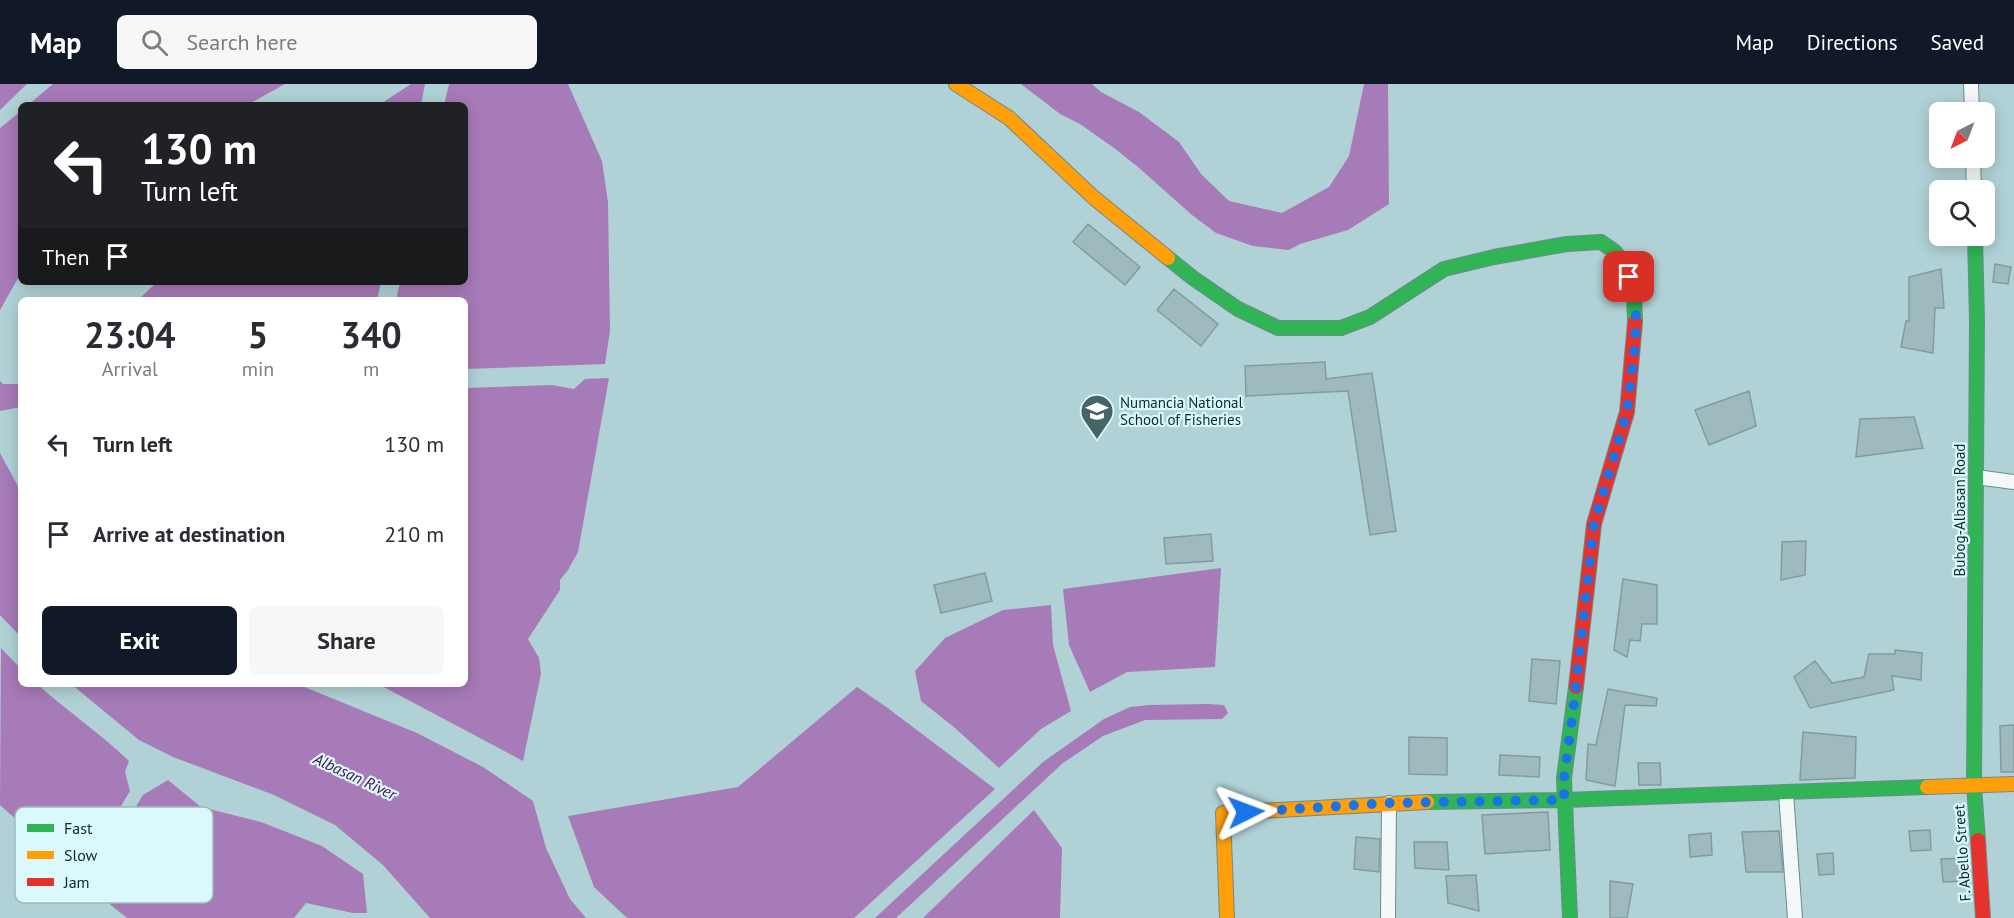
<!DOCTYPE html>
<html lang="en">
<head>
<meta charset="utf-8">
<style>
  :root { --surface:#fff; --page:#f7f7f7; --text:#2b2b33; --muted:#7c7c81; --accent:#111827 }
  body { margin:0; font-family:"PT Sans",sans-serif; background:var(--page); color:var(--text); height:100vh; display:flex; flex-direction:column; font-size:22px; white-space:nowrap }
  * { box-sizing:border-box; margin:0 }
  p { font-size:20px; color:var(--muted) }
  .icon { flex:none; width:33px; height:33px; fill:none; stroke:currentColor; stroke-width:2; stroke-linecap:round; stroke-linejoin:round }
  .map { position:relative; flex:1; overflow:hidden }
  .details { position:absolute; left:18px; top:213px; width:450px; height:390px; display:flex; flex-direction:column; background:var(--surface); border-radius:9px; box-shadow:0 3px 15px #0003 }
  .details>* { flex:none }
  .guide { position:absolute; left:18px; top:18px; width:450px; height:183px; border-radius:9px; box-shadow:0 3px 15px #0003; background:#202124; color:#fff; overflow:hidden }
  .needle { width:39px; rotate:222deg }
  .fabs { position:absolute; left:1929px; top:18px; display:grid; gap:12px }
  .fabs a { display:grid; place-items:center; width:66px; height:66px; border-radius:9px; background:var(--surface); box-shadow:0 3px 15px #0003; font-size:30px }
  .pin { position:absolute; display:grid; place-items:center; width:51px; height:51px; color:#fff; margin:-26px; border-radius:12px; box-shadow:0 3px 9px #0006 }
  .me { position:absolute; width:66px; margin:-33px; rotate:87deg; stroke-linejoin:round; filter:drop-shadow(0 0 4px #0008) }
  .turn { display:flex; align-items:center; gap:21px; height:126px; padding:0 24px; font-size:27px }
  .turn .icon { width:78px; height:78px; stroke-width:2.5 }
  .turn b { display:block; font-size:42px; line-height:51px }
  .then { display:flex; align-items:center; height:57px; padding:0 24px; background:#0003; gap:12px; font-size:22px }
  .eta { display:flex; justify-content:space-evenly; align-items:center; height:102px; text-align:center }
  .eta b { font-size:36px; font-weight:700; line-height:42px }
  .button { display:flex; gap:12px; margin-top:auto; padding:12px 24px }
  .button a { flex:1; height:69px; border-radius:9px; background:var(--accent); color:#fff; font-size:24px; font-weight:700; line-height:69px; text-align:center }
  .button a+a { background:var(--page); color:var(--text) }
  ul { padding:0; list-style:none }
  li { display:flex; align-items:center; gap:18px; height:90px; padding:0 24px }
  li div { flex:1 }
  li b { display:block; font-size:22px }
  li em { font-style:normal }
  header { display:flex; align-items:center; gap:36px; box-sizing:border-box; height:84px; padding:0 30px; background:var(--accent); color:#fff }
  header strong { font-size:28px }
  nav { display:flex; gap:33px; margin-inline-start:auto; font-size:21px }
  .search { width:420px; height:54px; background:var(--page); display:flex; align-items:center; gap:15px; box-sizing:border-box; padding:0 21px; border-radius:9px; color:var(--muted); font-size:22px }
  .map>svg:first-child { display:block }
</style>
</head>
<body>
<header>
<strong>Map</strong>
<div class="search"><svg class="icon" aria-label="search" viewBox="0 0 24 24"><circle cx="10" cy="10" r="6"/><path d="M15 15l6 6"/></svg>Search here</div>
<nav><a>Map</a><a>Directions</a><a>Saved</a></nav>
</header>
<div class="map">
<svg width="2014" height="834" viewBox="0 0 2014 834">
  <rect width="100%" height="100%" fill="#b0d2d6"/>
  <!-- water -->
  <path fill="#a77ab8" d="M 0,0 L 27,0 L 0,26 Z
    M 53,0 L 285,0 L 247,21 L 28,21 Z
    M 411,0 L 425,0 L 421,21 L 379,21 Z
    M 449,0 L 568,0 L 602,77 L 608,118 L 610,247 L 605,280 L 465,285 L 465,216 L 396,216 L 400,198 L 465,198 L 465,21 L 444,21 Z
    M 1021,0 L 1092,0 L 1101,8 L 1139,28 L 1179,58 L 1201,90 L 1229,117 L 1282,129 L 1329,103 L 1349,72 L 1364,0 L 1388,0 L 1389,120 L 1348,146 L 1300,160 L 1289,166 L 1253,162 L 1216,149 L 1192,131 L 1138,83 L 1114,64 L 1080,40 L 1060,30 Z
    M 21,27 L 21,189 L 0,226 L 0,44 Z
    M 157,198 L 381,198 L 377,216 L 138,216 Z
    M 609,294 L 578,468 L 568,486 L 560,496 L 560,506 L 528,555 L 539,574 L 541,590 L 523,677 L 378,600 L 465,600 L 465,304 L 552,301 L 574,305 L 585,295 Z
    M 0,297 L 3,300 L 21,300 L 21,323 L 0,327 Z
    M 0,369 L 21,408 L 21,553 L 0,531 Z
    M 1221,484 L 1215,583 L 1127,588 L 1090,608 L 1069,561 L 1063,505 Z
    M 1051,521 L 1053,561 L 1071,627 L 1041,645 L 999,684 L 955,644 L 921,617 L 915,587 L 945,554 L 1003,526 Z
    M 1,564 L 21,585 L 21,600 L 37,600 C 67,627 100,649 129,677 L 125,688 L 130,707 L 79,792 L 0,721 Z
    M 71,600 L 297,600 L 417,649 L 483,683 L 533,717 L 546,764 L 570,815 L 586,834 L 430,834 L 383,781 L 335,741 L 274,711 L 173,673 L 139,656 Z
    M 857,603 L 885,622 L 995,705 L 854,834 L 627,834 L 594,803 L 568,732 L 738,703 Z
    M 1207,620 L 1224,621 L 1228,629 L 1222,635 L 1145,636 L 1103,652 L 1063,679 L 896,834 L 875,834 L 1043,678 L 1104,635 L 1130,623 L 1149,621 Z
    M 168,696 L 201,723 L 261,738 L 322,762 L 363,790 L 367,829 L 353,829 L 306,819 L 294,834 L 127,834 L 87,802 L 143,711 Z
    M 1034,726 L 1062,764 L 1060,834 L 923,834 Z"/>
  <!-- building -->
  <path fill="#9fbabc" stroke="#819c9f" stroke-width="1.5" d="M 1088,140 L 1140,183 L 1125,201 L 1073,158 Z
    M 1995,180 L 2011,183 L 2008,200 L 1993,198 Z
    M 1941,185 L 1944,224 L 1935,224 L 1933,269 L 1901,263 L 1906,237 L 1909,237 L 1909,193 Z
    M 1174,205 L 1218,240 L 1201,262 L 1157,226 Z
    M 1325,278 L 1326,295 L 1372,289 L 1396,447 L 1370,451 L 1348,307 L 1246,312 L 1245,282 Z
    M 1749,307 L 1756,342 L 1709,361 L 1695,326 Z
    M 1914,333 L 1923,364 L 1856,373 L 1860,335 Z
    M 1211,450 L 1213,477 L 1166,480 L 1164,454 Z
    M 1806,457 L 1805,491 L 1781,496 L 1782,458 Z
    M 985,489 L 992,517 L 941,529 L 934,501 Z
    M 1623,495 L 1657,501 L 1657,540 L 1642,540 L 1640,557 L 1630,556 L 1627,573 L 1614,566 Z
    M 1895,566 L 1922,569 L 1921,596 L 1892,592 L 1894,606 L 1810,624 L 1794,593 L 1815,577 L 1832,599 L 1864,593 L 1869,570 L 1895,570 Z
    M 1532,575 L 1560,577 L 1556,620 L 1529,617 Z
    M 1608,605 L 1657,614 L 1656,622 L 1625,621 L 1615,702 L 1586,696 L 1588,660 L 1596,661 Z
    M 2014,641 L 2014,688 L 2001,688 L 2000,642 Z
    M 1803,648 L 1856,653 L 1855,694 L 1800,696 Z
    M 1409,653 L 1447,654 L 1447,691 L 1409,690 Z
    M 1500,671 L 1540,673 L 1539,693 L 1499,691 Z
    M 1638,679 L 1660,679 L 1661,701 L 1639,701 Z
    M 1548,728 L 1550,766 L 1485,770 L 1482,731 Z
    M 1930,746 L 1931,766 L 1911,767 L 1909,747 Z
    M 1779,747 L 1783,788 L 1746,788 L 1742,748 Z
    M 1711,749 L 1712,771 L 1690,773 L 1689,751 Z
    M 1356,753 L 1380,755 L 1379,788 L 1354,785 Z
    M 1414,758 L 1447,758 L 1449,786 L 1415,784 Z
    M 1833,769 L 1834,790 L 1819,791 L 1817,770 Z
    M 1966,774 L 1967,797 L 1943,798 L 1941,775 Z
    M 1476,791 L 1479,827 L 1448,819 L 1446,792 Z
    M 1610,797 L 1633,800 L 1627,834 L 1610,834 Z"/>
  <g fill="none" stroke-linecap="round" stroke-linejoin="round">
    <defs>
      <path id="street" d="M 1971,0 L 1972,28
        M 1973,74 L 1974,106
        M 1976,393 L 2014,398
        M 1786,709 L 1795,834
        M 1388,834 L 1389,719"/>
      <path id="fast" d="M 1975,152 L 1977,236 L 1974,702 L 1978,756
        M 1168,174 L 1193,194 L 1238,225 L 1278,244 L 1341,244 L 1370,233 L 1444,185 L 1494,173 L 1567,160 L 1601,158 L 1614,167 L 1625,180 L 1634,207 L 1635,238
        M 1427,718 L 1564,716 L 1927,703
        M 1570,834 L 1564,694 L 1576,603"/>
      <path id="slow" d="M 956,0 L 1009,34 L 1093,113 L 1168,174
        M 1927,703 L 2014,700
        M 1227,834 L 1223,729 L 1427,718"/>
      <path id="jam" d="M 1576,603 L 1594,440 L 1627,328 L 1635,238
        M 1978,756 L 1983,834"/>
    </defs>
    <!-- street casing -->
    <use href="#street" stroke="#6f898c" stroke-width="16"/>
    <!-- fast casing -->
    <use href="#fast" stroke="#6f898c" stroke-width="16"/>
    <!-- slow casing -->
    <use href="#slow" stroke="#6f898c" stroke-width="16"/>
    <!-- jam casing -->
    <use href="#jam" stroke="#6f898c" stroke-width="16"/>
    <!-- street -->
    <use href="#street" stroke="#f3f8f9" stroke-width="14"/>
    <!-- fast -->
    <use href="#fast" stroke="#30b455" stroke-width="14"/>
    <!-- slow -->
    <use href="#slow" stroke="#ff9f0a" stroke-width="14"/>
    <!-- jam -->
    <use href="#jam" stroke="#e5322d" stroke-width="14"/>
  </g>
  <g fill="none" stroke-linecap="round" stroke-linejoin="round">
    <!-- route -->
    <path stroke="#1a73e8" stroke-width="10" stroke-dasharray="0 18" d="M 1246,728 L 1389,719 L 1564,716 L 1564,694 L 1573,628 L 1594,440 L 1627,328 L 1635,261 L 1636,228 L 1634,207 L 1629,193"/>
  </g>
  <!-- icons -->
  <defs>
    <symbol id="school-pin" viewBox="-11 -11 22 30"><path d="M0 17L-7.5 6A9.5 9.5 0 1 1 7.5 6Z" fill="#466366" stroke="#dbf9fc"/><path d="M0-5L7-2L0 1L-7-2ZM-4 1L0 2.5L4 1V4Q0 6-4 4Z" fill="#fff"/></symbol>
  </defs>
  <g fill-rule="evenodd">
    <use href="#school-pin" x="1078" y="308" width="38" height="52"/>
  </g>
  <g text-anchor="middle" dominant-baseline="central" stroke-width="4.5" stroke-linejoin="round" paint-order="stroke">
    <!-- poi labels -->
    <g font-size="15" fill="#0d2729" stroke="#dbf9fc" text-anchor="start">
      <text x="1120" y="318">Numancia National<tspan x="1120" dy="17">School of Fisheries</tspan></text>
    </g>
    <!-- street labels -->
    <g font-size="15" fill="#0d2729" stroke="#dbf9fc">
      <text transform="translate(1959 426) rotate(-90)">Bubog-Albasan Road</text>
      <text transform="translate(1962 769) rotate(-94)">F. Abello Street</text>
    </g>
    <!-- water labels -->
    <g font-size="16" font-style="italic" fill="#441149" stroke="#dbf9fc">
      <text transform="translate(355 692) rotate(25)">Albasan River</text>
    </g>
  </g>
  <!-- legend -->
  <rect x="15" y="723" width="198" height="96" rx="9" fill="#dbf9fc" stroke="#9dbabd" stroke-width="1.5"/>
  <rect x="27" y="740" width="27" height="8" fill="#30b455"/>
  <rect x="27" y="767" width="27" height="8" fill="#ff9f0a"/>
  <rect x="27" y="794" width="27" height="8" fill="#e5322d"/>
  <g font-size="16" fill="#0d2729">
    <text x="64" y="750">Fast</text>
    <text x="64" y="777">Slow</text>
    <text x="64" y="804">Jam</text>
  </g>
</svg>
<div class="fabs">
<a><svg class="needle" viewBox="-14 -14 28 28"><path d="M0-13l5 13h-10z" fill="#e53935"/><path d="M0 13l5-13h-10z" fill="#7c7c81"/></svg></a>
<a><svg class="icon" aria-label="search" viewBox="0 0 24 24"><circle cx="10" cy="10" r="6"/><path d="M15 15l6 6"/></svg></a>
</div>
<div class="pin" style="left:1629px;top:193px;background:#d93025"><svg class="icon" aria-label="arrive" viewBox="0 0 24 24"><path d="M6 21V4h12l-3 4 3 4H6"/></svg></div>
<svg class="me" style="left:1246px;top:728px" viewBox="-20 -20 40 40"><path d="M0-17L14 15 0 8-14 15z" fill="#1a73e8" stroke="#fff" stroke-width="4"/></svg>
<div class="guide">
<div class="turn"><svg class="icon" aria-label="left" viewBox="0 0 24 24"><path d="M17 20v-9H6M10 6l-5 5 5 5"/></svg><div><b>130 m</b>Turn left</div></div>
<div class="then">Then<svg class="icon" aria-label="arrive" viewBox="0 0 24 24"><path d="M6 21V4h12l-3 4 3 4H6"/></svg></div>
</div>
<section class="details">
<div class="eta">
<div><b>23:04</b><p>Arrival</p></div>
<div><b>5</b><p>min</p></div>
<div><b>340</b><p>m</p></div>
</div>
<ul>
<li><svg class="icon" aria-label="left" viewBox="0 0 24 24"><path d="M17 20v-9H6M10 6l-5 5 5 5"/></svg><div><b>Turn left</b></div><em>130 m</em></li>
<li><svg class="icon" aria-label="arrive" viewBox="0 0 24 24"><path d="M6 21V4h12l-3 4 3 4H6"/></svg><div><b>Arrive at destination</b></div><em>210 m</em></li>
</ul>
<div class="button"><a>Exit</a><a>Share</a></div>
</section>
</div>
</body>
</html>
